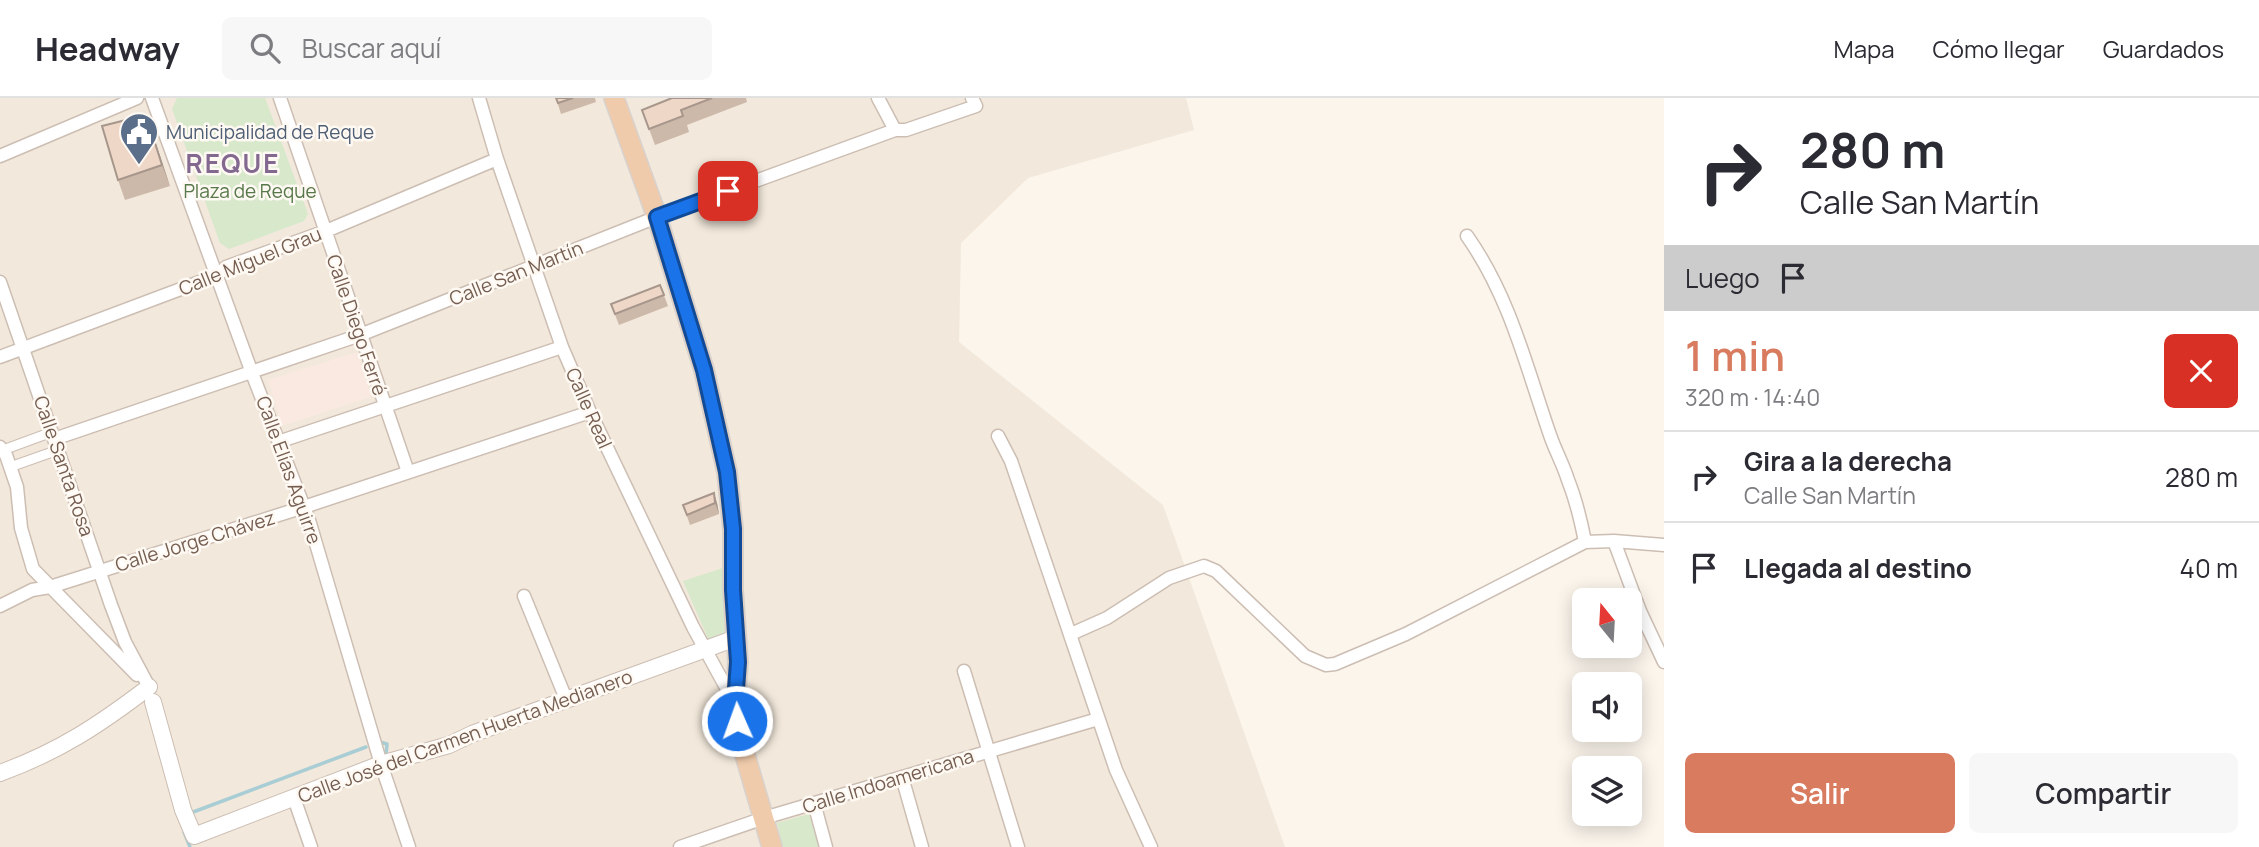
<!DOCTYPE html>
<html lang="es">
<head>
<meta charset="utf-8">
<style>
  :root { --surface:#fff; --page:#f7f7f7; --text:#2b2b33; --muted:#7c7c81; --line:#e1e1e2; --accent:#d87b5f }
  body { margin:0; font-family:Manrope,sans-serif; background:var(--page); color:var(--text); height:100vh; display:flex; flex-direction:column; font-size:26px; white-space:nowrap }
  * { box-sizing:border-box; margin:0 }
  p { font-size:23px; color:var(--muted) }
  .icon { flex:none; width:38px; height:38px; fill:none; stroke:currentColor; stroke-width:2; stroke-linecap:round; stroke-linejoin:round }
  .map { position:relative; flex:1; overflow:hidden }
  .sheet { display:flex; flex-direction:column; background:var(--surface); width:595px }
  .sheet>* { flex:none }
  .top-card { background:#fff; color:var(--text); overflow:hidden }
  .needle { width:46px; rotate:342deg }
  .fabs { position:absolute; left:1572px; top:490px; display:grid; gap:14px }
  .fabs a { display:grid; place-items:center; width:70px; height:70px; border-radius:10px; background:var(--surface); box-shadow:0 4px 18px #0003; font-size:35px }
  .pin { position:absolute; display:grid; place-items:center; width:60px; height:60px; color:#fff; margin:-30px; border-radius:14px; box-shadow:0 4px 10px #0006 }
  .me { position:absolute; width:77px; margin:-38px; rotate:358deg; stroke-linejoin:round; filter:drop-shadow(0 0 5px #0008) }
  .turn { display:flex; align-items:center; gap:24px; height:147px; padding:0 21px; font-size:32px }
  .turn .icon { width:91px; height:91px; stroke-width:2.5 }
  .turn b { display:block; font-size:49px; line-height:60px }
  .then { display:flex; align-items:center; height:66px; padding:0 21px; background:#0003; gap:14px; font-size:26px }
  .round { display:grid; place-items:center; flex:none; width:74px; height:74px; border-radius:10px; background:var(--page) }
  .head { display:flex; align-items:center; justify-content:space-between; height:119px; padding:0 21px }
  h1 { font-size:42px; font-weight:600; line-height:52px; color:var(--accent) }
  .cta { display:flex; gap:14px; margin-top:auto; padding:14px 21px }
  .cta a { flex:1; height:80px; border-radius:10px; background:var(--accent); color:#fff; font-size:28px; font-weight:600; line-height:80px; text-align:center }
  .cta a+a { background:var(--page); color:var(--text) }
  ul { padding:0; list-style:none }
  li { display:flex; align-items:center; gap:21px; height:91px; padding:0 21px; border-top:2px solid var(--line) }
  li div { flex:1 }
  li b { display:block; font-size:26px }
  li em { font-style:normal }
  header { display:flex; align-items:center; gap:42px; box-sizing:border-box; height:98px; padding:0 35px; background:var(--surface); border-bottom:2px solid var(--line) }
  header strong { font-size:33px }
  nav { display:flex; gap:38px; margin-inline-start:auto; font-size:24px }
  .search { width:490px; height:63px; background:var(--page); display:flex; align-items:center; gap:18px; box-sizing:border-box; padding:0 24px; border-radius:10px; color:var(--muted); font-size:26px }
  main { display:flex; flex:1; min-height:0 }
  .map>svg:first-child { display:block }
</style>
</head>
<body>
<header>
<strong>Headway</strong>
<div class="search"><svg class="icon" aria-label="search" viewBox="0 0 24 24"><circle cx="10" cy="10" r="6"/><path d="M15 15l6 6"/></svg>Buscar aquí</div>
<nav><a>Mapa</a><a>Cómo llegar</a><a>Guardados</a></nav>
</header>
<main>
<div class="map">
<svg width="1664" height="749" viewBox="0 0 1664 749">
  <rect width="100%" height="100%" fill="#fbf5ec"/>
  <!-- residential -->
  <path fill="#f2e8db" d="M 0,0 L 1186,0 L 1194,32 L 1028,80 L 961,145 L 959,244 L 1163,407 L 1285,749 L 0,749 Z"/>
  <!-- commercial -->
  <path fill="#fae9e1" d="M 357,254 L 371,299 L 282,328 L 268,282 Z"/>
  <!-- green -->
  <path fill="#d7e8cb" d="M 177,0 L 265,0 L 308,116 L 304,123 L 229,151 L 220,145 L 172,11 Z
    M 726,469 L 727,539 L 709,543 L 683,483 Z
    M 809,716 L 819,749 L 783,749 L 777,725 Z"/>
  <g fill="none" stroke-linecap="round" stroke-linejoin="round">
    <!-- stream -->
    <path stroke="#a9cdd4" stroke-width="3.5" d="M 380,644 L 387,646 L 386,657 L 388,659
      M 188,716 L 366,649
      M 184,734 L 190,749"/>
    <defs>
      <path id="pedestrian" d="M 3,352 L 52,334
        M 10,369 L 58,352"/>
      <path id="minor" d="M 152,0 L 252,275 L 309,422 L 381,666 L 409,749
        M 280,0 L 408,374
        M 479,0 L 497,61 L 562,249 L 590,314 L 693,529 L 734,604
        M 878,0 L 895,32
        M 0,58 L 137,0
        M 1467,138 C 1510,199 1526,268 1550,337 C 1555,352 1563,366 1568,382 C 1576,402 1581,423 1585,444
        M 0,184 L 111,507 L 125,544 L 149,589
        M 0,259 L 218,177 L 226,169 L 326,133 L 497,61
        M 998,338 L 1011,363 L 1116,672 L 1151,749
        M 54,341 L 360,237 L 657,119 L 895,32 L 906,32 L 976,8 L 972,0
        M 281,343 L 562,249
        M 0,349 L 6,357 L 17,389 L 21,430 L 33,471 L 137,577
        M 1614,443 L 1640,513 L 1664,564
        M 524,498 L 566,601
        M 0,508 L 32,492 L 50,489 L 304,409 L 590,314
        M 1071,536 L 1107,520 L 1169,480 L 1204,468 L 1216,473 L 1305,558 L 1326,567 L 1335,566 L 1406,536 L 1585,444 L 1614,443 L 1664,447
        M 964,573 L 1018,749
        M 902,679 L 922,749
        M 294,700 L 311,749
        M 814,705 L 826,749
        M 680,749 L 764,720 L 1098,621"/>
      <path id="tertiary" d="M 153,604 L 183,712 L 194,738 L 381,666 L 449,647 L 472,636 L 736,540
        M 0,675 C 60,653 99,627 149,589"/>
      <path id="trunk" d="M 614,0 L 657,119 L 704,272 L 727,374 L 733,431 L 733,492 L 738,564 L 735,605 L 740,640 L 772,749"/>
    </defs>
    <!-- pedestrian casing -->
    <use href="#pedestrian" stroke="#cdbeb3" stroke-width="11"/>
    <!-- minor casing -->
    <use href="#minor" stroke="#cdbeb3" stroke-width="15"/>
    <!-- tertiary casing -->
    <use href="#tertiary" stroke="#cdbeb3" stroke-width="18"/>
    <!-- trunk casing -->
    <use href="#trunk" stroke="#d8d2ce" stroke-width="22"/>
    <!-- pedestrian -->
    <use href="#pedestrian" stroke="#fff" stroke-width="9"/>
    <!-- minor -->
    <use href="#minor" stroke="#fff" stroke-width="12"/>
    <!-- tertiary -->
    <use href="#tertiary" stroke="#fff" stroke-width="16"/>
    <!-- trunk -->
    <use href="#trunk" stroke="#f0cbab" stroke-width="19"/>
  </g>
  <!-- wall -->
  <path fill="#cdb9aa" d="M 556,0 L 595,0 L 596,4 L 561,16 Z
    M 672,0 L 746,0 L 747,4 L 687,27 L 689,34 L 655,47 L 642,12 Z
    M 153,37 L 170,88 L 125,102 L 118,82 Z
    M 660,187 L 668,208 L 619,227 L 611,206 Z
    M 714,395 L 717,405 L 719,416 L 690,427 L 683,407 Z"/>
  <!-- shaded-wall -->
  <path fill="#a7968b" d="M 146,17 L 153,37 L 170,88 L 162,67 Z
    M 714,395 L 717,405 L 719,416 L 715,405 Z"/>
  <!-- building -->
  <path fill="#eed7c6" stroke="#a7968b" stroke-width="2" d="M 556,0 L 573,0 L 558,5 Z
    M 672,0 L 712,0 L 681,12 L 683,18 L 649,31 L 642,12 Z
    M 146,17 L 162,67 L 118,82 L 102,28 Z
    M 660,187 L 664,197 L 615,216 L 611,206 Z
    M 714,395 L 715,405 L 687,417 L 683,407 Z"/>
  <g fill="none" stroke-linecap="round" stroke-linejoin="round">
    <defs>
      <path id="route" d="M 728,93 L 657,119 L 704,272 L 727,374 L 733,431 L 733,492 L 738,564 L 735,605 L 737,623"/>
    </defs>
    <!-- route casing -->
    <use href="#route" stroke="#114b97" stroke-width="18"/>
    <!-- route -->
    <use href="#route" stroke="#1a73e8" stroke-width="12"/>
  </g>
  <!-- icons -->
  <defs>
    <symbol id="civic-pin" viewBox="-11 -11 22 30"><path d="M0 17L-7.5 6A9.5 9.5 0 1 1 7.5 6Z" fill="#5c6f8a" stroke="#fef9f3"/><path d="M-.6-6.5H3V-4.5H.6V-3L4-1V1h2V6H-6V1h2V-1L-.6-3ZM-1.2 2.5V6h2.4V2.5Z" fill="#fff"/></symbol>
  </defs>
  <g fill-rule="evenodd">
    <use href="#civic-pin" x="117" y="12" width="44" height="60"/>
  </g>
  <g text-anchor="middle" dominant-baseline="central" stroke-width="5" stroke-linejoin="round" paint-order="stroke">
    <!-- service labels -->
    <g font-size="19" fill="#4e5e75" stroke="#fef9f3" text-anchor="start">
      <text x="166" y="34">Municipalidad de Reque</text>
    </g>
    <!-- park labels -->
    <g font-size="19" fill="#57784a" stroke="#fef9f3">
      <text x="250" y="93">Plaza de Reque</text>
    </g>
    <!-- street labels -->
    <g font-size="19" fill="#755e51" stroke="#fef9f3">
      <text transform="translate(250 163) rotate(-22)">Calle Miguel Grau</text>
      <text transform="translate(516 175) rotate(-22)">Calle San Martín</text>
      <text transform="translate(357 227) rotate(71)">Calle Diego Ferré</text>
      <text transform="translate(589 310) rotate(66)">Calle Real</text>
      <text transform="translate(64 368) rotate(71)">Calle Santa Rosa</text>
      <text transform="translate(289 372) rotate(70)">Calle Elías Aguirre</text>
      <text transform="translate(195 443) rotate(-17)">Calle Jorge Chávez</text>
      <text transform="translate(465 638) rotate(-20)">Calle José del Carmen Huerta Medianero</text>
      <text transform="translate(888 683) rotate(-17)">Calle Indoamericana</text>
    </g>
    <!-- district labels -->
    <g font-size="26" font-weight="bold" letter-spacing="2" fill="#83698f" stroke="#fef9f3">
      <text x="233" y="65">REQUE</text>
    </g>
  </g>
</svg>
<div class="fabs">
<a><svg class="needle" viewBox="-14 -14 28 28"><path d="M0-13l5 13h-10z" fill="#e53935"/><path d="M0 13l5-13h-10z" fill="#7c7c81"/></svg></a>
<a><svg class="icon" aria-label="sound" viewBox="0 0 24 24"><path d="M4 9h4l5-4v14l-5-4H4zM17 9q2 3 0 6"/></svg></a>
<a><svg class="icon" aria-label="layers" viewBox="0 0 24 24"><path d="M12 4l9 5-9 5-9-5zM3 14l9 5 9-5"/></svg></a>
</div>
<div class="pin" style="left:728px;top:93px;background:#d93025"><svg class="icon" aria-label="arrive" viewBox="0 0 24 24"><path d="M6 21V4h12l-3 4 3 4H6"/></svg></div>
<svg class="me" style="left:737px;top:623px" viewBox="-20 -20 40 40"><circle r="17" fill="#1a73e8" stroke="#fff" stroke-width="3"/><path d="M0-11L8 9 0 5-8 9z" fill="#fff"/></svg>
</div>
<section class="sheet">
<div class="top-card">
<div class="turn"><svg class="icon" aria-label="right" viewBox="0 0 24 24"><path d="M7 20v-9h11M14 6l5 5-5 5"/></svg><div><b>280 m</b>Calle San Martín</div></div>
<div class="then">Luego<svg class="icon" aria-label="arrive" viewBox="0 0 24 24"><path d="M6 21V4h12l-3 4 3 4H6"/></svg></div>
</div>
<div class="head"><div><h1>1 min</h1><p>320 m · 14:40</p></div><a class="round" style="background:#d93025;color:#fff"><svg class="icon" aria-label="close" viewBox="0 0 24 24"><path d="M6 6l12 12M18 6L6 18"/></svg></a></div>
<ul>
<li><svg class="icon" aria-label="right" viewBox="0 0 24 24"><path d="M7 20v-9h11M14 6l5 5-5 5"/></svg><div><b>Gira a la derecha</b><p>Calle San Martín</p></div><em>280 m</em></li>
<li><svg class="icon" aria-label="arrive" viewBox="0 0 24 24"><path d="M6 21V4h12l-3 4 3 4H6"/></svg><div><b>Llegada al destino</b></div><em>40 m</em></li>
</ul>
<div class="cta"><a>Salir</a><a>Compartir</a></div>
</section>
</main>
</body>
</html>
